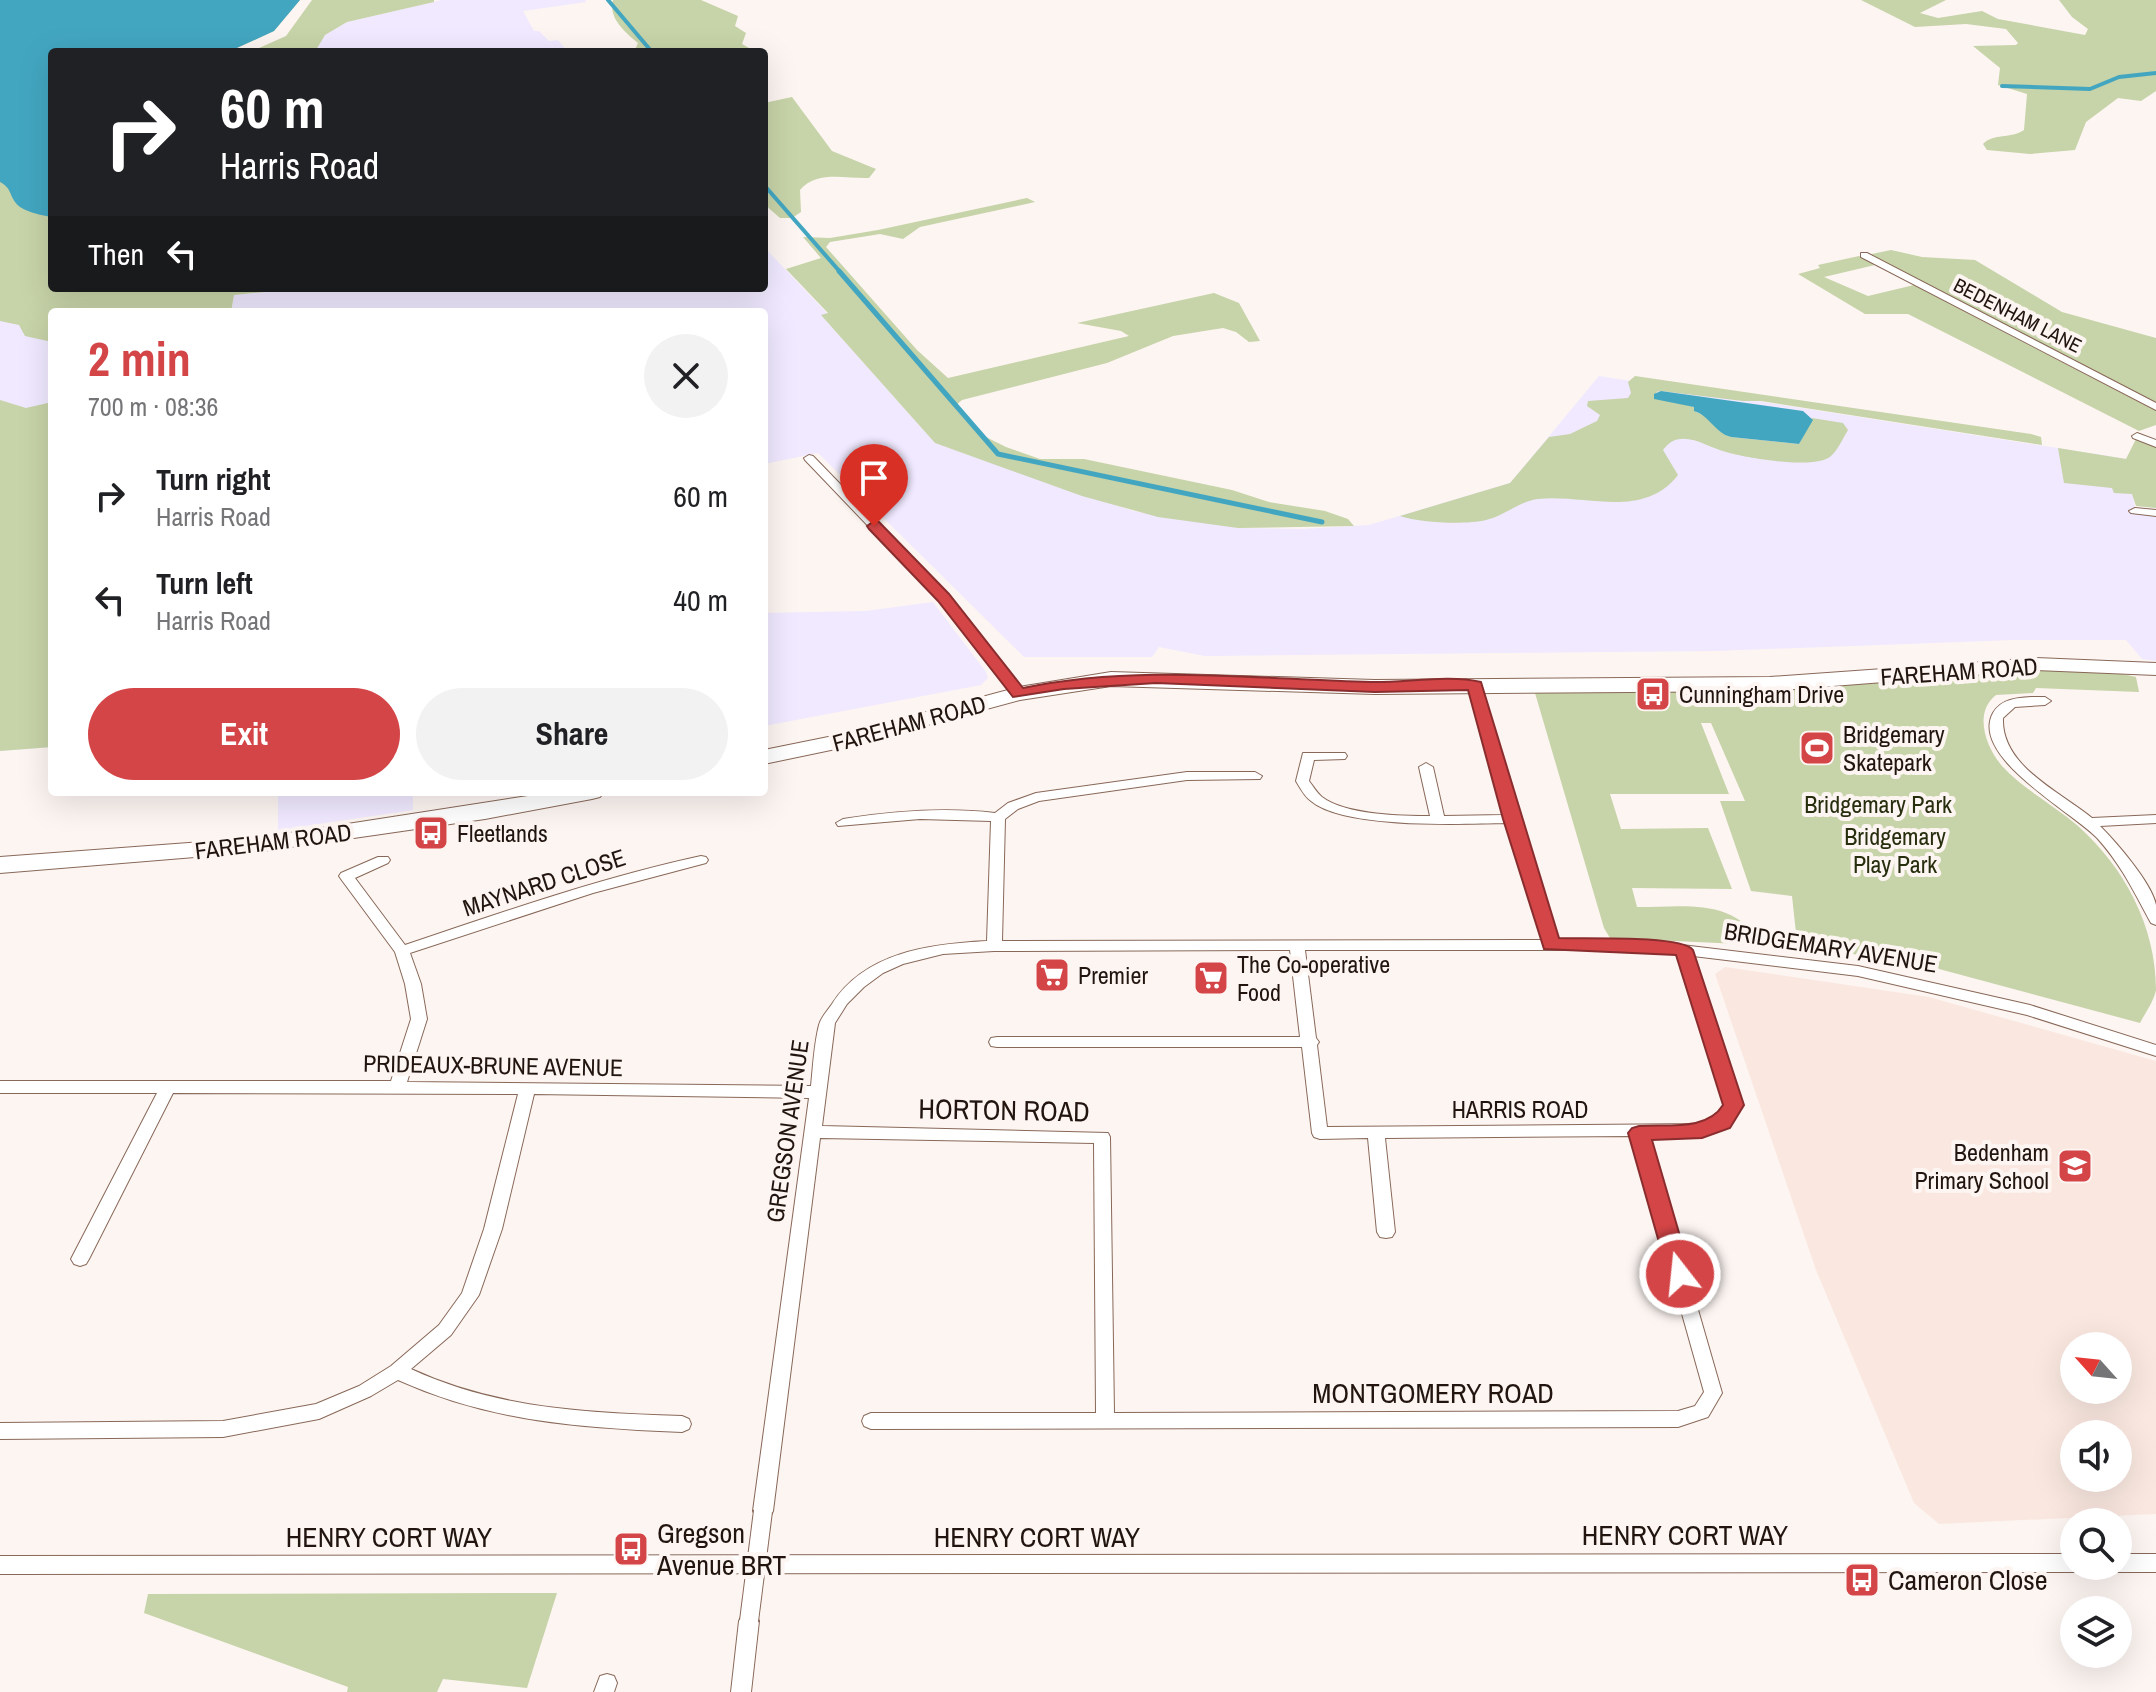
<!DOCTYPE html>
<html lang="en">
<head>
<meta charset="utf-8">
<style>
  :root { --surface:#fff; --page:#f2f2f2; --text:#202124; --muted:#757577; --accent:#d44547 }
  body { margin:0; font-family:"Archivo Narrow",sans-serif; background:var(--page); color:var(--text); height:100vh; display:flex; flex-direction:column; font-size:30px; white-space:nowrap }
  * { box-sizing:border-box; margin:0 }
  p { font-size:26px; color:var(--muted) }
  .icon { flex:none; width:44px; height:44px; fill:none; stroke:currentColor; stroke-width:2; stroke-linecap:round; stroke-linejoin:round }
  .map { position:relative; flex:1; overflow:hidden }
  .side { position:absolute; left:48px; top:308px; width:720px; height:488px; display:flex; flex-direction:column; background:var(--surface); border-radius:8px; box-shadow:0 8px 32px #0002 }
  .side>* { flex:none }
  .guide { position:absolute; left:48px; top:48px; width:720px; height:244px; border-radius:8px; box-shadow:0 8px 32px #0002; background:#202124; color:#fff; overflow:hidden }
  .needle { width:52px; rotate:297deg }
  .fabs { position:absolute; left:2060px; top:1332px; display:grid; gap:16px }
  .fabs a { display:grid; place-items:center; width:72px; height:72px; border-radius:50%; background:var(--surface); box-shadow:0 8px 32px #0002; font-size:40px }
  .pin { position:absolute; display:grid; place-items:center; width:68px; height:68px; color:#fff; margin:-82px -34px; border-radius:50% 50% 50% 0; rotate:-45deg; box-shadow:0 0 8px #0007 }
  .pin .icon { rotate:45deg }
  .me { position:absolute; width:88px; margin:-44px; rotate:344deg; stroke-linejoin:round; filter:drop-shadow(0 0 6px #0008) }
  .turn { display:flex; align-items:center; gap:28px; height:168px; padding:0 40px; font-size:36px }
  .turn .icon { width:104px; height:104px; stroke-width:2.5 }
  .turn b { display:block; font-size:56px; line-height:68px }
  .then { display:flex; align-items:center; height:76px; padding:0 40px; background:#0003; gap:16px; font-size:30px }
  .round { display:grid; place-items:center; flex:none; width:84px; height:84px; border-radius:42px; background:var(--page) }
  .head { display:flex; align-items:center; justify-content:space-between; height:136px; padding:0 40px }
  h1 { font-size:48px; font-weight:700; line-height:60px; color:var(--accent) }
  .button { display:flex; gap:16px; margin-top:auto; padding:16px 40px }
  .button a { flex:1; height:92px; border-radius:48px; background:var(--accent); color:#fff; font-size:32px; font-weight:700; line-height:92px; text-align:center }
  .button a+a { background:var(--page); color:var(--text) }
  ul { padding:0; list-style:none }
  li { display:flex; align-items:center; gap:24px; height:104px; padding:0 40px }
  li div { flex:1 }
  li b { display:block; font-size:30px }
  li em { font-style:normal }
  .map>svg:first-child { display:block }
</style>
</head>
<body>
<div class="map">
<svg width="2156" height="1692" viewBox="0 0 2156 1692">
  <rect width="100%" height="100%" fill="#fdf5f2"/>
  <!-- built -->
  <path fill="#fae8e0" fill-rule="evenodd" d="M 1725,967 L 1929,997 L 2156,1061 L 2156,1514 L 1939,1524 L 1914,1503 L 1816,1270 L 1715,974 ZM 2074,1346 L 2118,1346 L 2118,1390 L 2074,1390 ZM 2074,1434 L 2118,1434 L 2118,1478 L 2074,1478 Z"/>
  <!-- industrial -->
  <path fill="#f0e9ff" d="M 442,0 L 585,0 L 586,2 L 523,11 L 534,31 L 539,31 L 549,41 L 558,40 L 568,52 L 315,52 L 325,35 L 347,22 Z
    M 764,247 L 828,314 L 822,316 L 935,443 L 1133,511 L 1238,528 L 1302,529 L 1369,525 L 1510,483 L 1599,376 L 2127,459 L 2135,507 L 2156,509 L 2156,661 L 2142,659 L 2126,640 L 2013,640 L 1714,651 L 1205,656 L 1159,647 L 1152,657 L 1024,657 L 818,453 L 764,464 L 764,312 L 231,312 L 234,295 L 264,292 L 264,288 L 764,288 Z
    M 0,311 L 52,312 L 52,747 L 0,751 Z
    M 933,602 L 986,672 L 988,678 L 981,685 L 764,726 L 764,613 L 866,611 Z
    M 278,792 L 413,792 L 413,810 L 278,830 Z"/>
  <!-- green -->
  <path fill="#c7d3a8" d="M 19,0 L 300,0 L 274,31 L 228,52 L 52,52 L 52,288 L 264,288 L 265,292 L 234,295 L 231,312 L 52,312 L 52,342 L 25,336 L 19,325 L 0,321 L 0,5 Z
    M 312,0 L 434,0 L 434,2 L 347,22 L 325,35 L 315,52 L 250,52 L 286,36 Z
    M 613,0 L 701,0 L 738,16 L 735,26 L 746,33 L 742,44 L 756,52 L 634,52 L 638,43 C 625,32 608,18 613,0 Z
    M 1861,0 L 1946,0 L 1920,13 L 1938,18 L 1982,11 L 1998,19 L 2085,35 L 2088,29 L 2072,17 L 2059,0 L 2156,0 L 2156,71 L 2148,73 L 2156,74 L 2156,91 L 2141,101 L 2118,98 L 2086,122 L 2075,150 L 2030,154 L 1987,150 L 1983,144 C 1993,133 2011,139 2024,130 L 2027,94 L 1998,85 L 2000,68 L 1973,46 L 2016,45 L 2018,43 L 2006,29 L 1966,24 L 1915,27 Z
    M 792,97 L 832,151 L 876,169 L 869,178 C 846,179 817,170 800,190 L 801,212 L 792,218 L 780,218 L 764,204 L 764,103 Z
    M 1027,198 L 1035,202 L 920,227 L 903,239 L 880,234 L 830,242 L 826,247 L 917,350 L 948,378 L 1129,336 L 1121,331 L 1077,323 L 1214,293 L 1239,303 L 1260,341 L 1249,342 L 1236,332 L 1223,328 L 1173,336 L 1107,363 L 962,400 L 954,407 L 976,432 L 1006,447 L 1040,459 L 1084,459 L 1232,490 L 1269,502 L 1325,511 L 1348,519 L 1354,526 L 1238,528 L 1158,517 L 1082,496 L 935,443 L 821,315 L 828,313 L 786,269 L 821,258 L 803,237 L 830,238 L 878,230 Z
    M 1891,250 L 1922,257 L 1975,260 L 2062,312 L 2156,338 L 2156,405 L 1867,255 Z
    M 1859,256 L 1875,265 L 1824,277 L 1868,296 L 1914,285 L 2156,411 L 2156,425 L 2139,431 L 1908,314 L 1865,314 L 1798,274 L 1820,268 L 1818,265 Z
    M 1635,376 L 2031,434 L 2041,437 L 2042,445 L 1761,401 L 1743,401 L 1661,391 L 1656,392 L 1669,401 L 1695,407 L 1696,412 C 1710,415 1716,433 1731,437 L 1799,444 L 1812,418 L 1843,423 L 1848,430 C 1843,438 1838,450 1831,456 C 1816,470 1746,458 1726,452 C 1706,447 1680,426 1663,450 L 1678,475 C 1643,520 1586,494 1538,499 C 1520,501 1504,516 1486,520 C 1465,525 1421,523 1400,516 L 1510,483 L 1549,437 L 1570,434 L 1597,421 L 1600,415 L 1587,406 L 1588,401 L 1628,398 L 1631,393 L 1628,382 Z
    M 0,400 L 26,408 L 52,402 L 52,747 L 0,751 Z
    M 2136,439 L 2156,446 L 2156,508 L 2136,506 L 2132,494 L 2114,493 L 2112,488 L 2064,483 L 2058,448 L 2126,459 Z
    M 2050,669 L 2105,670 L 2136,677 L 2139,692 L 2036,688 L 2033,693 L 1996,695 C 1973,713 1986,747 2002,766 C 2024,790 2054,805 2078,826 C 2124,867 2156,926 2156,990 C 2154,1001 2145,1013 2140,1023 L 1939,969 L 1772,940 L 1769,933 L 1796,933 L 1792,896 L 1751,891 L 1720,801 L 1745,801 L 1711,723 L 1701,723 L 1729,794 L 1610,794 L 1621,829 L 1708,828 L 1732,889 L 1632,888 L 1637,907 C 1684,907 1736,897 1761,945 L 1610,938 L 1604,928 L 1535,693 Z
    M 557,1593 L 527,1688 L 443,1679 L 437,1692 L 347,1692 L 348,1687 L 144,1613 L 148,1594 Z"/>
  <!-- water -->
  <path fill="#43a6c1" d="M 0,0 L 300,0 L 274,31 L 228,52 L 52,52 L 52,217 C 41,215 22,212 15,202 C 9,193 11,188 0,182 Z
    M 1661,391 L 1803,411 L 1813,420 L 1799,444 L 1731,437 C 1715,433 1709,415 1694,411 L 1694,407 L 1654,399 L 1654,394 Z"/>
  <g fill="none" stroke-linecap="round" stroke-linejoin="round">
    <!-- stream-far1 -->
    <path stroke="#43a6c1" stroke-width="4" d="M 608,0 L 652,52
      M 2002,86 L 2090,89 L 2119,77 L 2156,73
      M 764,185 L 841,273"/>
    <!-- stream -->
    <path stroke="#43a6c1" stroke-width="5" d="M 839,271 L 998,454 L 1322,522"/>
    <defs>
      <path id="minor" d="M 1861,253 L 1867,253 L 2156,403 L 2156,410 L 1861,257 Z
        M 2137,433 L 2156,440 L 2156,447 L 2133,438 L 2132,436 Z
        M 809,455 L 813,456 L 947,594 L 1024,691 L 1025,694 L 1024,697 L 1014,697 L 939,600 L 805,460 L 804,458 Z
        M 2135,508 L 2156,510 L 2156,516 L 2131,513 L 2129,511 Z
        M 1475,681 L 1481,685 L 1519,819 L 1557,940 L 1640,940 L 1858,966 L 2030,1005 L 2156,1045 L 2156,1056 L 2027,1015 L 1858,976 L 1693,956 L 1742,1105 L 1729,1127 L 1702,1136 L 1648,1136 L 1722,1393 L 1708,1417 L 1678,1427 L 871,1429 L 864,1426 L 862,1421 L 864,1416 L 871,1413 L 1096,1413 L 1094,1143 L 820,1138 L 773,1511 L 770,1517 L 763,1519 L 756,1517 L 753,1511 L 809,1098 L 534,1094 L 502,1229 L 479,1295 L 451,1335 L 411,1369 C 497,1409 589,1413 682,1416 L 689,1419 L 691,1424 L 689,1429 L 682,1432 C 582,1428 491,1422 398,1380 L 371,1396 L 319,1419 L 223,1437 L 0,1439 L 0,1423 L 223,1421 L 316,1404 L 359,1386 L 391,1366 L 439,1325 L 462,1293 L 484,1229 L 518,1094 L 173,1093 L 89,1259 L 86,1264 L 80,1266 L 74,1264 L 71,1259 L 157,1093 L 0,1093 L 0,1081 L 391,1081 L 411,1019 L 405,984 L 395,952 L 341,879 L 339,876 L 341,873 L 378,857 L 388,857 L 390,860 L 388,863 L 355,878 L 405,945 C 503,912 600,878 701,856 L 706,857 L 708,860 L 706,863 L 593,893 L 410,953 L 421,984 L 427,1019 L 407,1082 L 811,1086 C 813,1067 814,1044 819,1025 C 821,1017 828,1010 832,1004 C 865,952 930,944 987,941 L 991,821 L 920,819 L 838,826 L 836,823 L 843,819 C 894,811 944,807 995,813 L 1008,803 L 1036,793 L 1187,772 L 1255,772 L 1262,776 L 1260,779 L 1187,780 L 1039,801 L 1018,809 L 1005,819 L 1002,941 L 1542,940 L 1506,823 C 1462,824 1344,829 1311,801 C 1305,797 1300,788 1296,781 L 1303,753 L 1345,753 L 1347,756 L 1345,759 L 1314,760 L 1309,781 C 1313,786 1317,793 1322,797 C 1346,815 1400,816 1430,816 L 1419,767 L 1426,763 L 1433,767 L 1444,816 L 1504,815 L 1469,685 ZM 1290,950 L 1300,1037 L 997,1037 L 991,1038 L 989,1042 L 991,1046 L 997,1047 L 1302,1047 L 1312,1133 L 1314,1137 L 1320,1139 L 1368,1138 L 1377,1232 L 1380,1237 L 1386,1238 L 1392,1237 L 1395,1232 L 1385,1138 L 1632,1136 L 1704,1392 L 1695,1406 L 1678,1411 L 1114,1413 L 1110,1137 L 1108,1133 L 822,1126 L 835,1023 L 847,1004 L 864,987 L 883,973 L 903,964 L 943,954 L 994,951 ZM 1305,950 L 1640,950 L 1678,954 L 1726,1105 L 1717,1119 L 1701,1124 L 1327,1127 L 1317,1045 L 1319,1042 L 1316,1038 Z
        M 2031,697 L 2045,697 L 2051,701 L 2045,705 L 2015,707 L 2003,718 C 2001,766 2059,791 2092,818 L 2156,815 L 2156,823 L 2100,826 C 2116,842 2152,883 2156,905 C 2156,911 2156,919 2156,925 L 2151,923 C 2134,892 2122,866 2098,839 C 2074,813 1969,757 1993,713 C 2001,699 2016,698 2031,697 Z
        M 2074,1554 L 2074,1566 L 2082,1566 L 2081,1569 L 2074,1572 L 0,1574 L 0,1556 Z
        M 2118,1554 L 2156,1554 L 2156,1572 L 2118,1572 L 2111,1569 L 2110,1566 L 2118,1566 Z
        M 749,1612 L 756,1615 L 759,1621 L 751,1692 L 731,1692 L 739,1621 L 742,1615 Z
        M 607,1674 L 614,1676 L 617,1683 L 614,1692 L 594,1692 L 600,1676 Z"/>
      <path id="primary" d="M 2036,658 L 2156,663 L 2156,675 L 2036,670 L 1770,691 L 1375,694 L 1111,686 L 1020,700 L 850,746 L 764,764 L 764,750 L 848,733 L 1019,687 L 1111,672 L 1375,680 L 1770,677 Z
        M 554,792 L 604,792 L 600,797 L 592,799 L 485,819 L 257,852 L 0,873 L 0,857 L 257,838 Z"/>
    </defs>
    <!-- minor casing -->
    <use href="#minor" stroke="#886858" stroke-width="2"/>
    <!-- primary casing -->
    <use href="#primary" stroke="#886858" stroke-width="2"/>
    <!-- minor -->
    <use href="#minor" fill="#fff" fill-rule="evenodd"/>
    <!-- primary -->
    <use href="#primary" fill="#fff" fill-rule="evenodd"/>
    <defs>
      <path id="minor-bridge" d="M 749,1621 L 763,1511"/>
    </defs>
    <!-- minor-bridge casing -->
    <use href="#minor-bridge" stroke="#886858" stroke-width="20" stroke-linecap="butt"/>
    <!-- minor-bridge -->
    <use href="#minor-bridge" stroke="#fff" stroke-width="18"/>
  </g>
  <!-- route -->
  <path fill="#d44547" stroke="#8a2d2e" stroke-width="2" d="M 874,521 L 879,522 L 949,594 L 1023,688 C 1138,664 1254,679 1371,682 C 1404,683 1449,674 1481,682 L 1559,938 C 1582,939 1681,935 1693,950 L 1744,1105 L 1730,1128 L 1702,1138 L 1652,1140 L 1691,1274 L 1688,1281 L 1680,1283 L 1672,1281 L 1668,1274 L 1628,1133 L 1632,1128 L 1639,1126 C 1668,1124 1707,1131 1723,1105 L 1676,955 L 1544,949 L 1503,819 L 1468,690 L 1375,692 L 1156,683 L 1064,689 L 1013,697 L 938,601 L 869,529 L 867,526 Z"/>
  <!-- icons -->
  <defs>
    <symbol id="bus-square" viewBox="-11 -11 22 22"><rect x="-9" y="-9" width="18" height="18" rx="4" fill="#d44547" stroke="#fdf5f2"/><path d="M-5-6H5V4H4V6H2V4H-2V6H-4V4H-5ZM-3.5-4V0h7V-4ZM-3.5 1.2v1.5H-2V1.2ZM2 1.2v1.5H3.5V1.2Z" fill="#fff"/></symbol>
    <symbol id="stadium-square" viewBox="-11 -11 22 22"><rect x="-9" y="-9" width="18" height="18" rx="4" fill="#d44547" stroke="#fdf5f2"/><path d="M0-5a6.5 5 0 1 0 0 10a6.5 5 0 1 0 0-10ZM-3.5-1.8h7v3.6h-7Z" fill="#fff"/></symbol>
    <symbol id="supermarket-square" viewBox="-11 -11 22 22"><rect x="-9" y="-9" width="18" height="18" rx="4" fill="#d44547" stroke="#fdf5f2"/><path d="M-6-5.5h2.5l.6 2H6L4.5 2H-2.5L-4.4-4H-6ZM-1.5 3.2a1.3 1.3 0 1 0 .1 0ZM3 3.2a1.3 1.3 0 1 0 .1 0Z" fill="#fff"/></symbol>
    <symbol id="school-square" viewBox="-11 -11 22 22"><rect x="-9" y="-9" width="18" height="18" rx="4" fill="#d44547" stroke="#fdf5f2"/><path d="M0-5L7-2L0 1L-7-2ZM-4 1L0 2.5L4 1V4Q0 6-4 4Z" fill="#fff"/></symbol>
  </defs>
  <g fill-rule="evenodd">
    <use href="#bus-square" x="1633" y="674" width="40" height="40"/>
    <use href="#stadium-square" x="1797" y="728" width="40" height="40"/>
    <use href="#bus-square" x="411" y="813" width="40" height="40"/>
    <use href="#supermarket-square" x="1032" y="955" width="40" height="40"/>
    <use href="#supermarket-square" x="1191" y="958" width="40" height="40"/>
    <use href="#school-square" x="2055" y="1146" width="40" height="40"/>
    <use href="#bus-square" x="611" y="1529" width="40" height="40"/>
    <use href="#bus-square" x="1842" y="1560" width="40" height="40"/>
  </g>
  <g text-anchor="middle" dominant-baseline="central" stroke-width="8" stroke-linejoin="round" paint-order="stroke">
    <!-- far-street labels -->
    <g font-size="20" fill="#22150f" stroke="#fdf5f2">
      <text transform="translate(2018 315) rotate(27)">BEDENHAM LANE</text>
    </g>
    <!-- street labels -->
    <g font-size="24" fill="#22150f" stroke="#fdf5f2">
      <text transform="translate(1959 671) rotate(-4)">FAREHAM ROAD</text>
      <text transform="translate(909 723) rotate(-15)">FAREHAM ROAD</text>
      <text transform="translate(273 841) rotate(-7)">FAREHAM ROAD</text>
      <text transform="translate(544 882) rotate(-18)">MAYNARD CLOSE</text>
      <text transform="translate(1831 947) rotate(9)">BRIDGEMARY AVENUE</text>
      <text transform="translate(493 1065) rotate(1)">PRIDEAUX-BRUNE AVENUE</text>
      <text x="1520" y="1109">HARRIS ROAD</text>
      <text transform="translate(787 1131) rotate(-82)">GREGSON AVENUE</text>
    </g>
    <!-- poi labels -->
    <g font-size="24" fill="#22150f" stroke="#fdf5f2" text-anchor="start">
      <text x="1679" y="694">Cunningham Drive</text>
      <text x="1843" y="734">Bridgemary<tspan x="1843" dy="28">Skatepark</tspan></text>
      <text x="457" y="833">Fleetlands</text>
      <text x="1237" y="964">The Co-operative<tspan x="1237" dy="28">Food</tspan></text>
      <text x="1078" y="975">Premier</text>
      <text x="2049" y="1152" text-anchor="end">Bedenham<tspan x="2049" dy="28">Primary School</tspan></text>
    </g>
    <!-- park labels -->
    <g font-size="24" fill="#272e0e" stroke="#fdf5f2">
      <text x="1878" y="804">Bridgemary Park</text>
      <text x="1895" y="836">Bridgemary<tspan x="1895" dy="28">Play Park</tspan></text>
    </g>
    <!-- near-street labels -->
    <g font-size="28" fill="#22150f" stroke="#fdf5f2">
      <text transform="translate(1004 1110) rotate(1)">HORTON ROAD</text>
      <text x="1433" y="1393">MONTGOMERY ROAD</text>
      <text x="1685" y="1535">HENRY CORT WAY</text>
      <text x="389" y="1537">HENRY CORT WAY</text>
      <text x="1037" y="1537">HENRY CORT WAY</text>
    </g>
    <!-- near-poi labels -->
    <g font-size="28" fill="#22150f" stroke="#fdf5f2" text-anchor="start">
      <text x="657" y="1533">Gregson<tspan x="657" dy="32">Avenue BRT</tspan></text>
      <text x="1888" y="1580">Cameron Close</text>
    </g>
  </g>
</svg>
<div class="fabs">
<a><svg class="needle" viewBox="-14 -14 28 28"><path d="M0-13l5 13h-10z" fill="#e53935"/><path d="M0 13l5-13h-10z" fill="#757577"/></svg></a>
<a><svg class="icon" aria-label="sound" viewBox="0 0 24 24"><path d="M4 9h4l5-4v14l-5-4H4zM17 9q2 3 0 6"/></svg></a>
<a><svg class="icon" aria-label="search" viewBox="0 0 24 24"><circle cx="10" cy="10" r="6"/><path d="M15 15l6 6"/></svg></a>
<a><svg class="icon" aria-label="layers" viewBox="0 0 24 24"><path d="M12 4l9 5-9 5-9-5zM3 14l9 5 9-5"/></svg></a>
</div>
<div class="pin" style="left:874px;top:526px;background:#d93025"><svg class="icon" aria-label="arrive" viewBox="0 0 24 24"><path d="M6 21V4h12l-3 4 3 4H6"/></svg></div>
<svg class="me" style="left:1680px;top:1274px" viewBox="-20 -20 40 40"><circle r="17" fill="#d44547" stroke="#fff" stroke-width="3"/><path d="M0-11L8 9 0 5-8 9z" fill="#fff"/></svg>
<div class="guide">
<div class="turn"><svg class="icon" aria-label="right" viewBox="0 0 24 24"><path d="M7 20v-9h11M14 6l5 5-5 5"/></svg><div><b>60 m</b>Harris Road</div></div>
<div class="then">Then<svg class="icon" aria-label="left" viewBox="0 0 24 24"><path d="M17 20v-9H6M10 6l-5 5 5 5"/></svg></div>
</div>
<section class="side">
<div class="head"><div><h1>2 min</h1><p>700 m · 08:36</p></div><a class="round"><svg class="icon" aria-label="close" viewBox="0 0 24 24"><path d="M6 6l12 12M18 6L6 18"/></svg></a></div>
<ul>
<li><svg class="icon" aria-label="right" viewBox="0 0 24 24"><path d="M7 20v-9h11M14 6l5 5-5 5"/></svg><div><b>Turn right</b><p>Harris Road</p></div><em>60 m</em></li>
<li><svg class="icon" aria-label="left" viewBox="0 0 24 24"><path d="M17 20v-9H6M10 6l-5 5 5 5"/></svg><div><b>Turn left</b><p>Harris Road</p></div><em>40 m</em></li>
</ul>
<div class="button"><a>Exit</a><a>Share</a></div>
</section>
</div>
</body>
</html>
